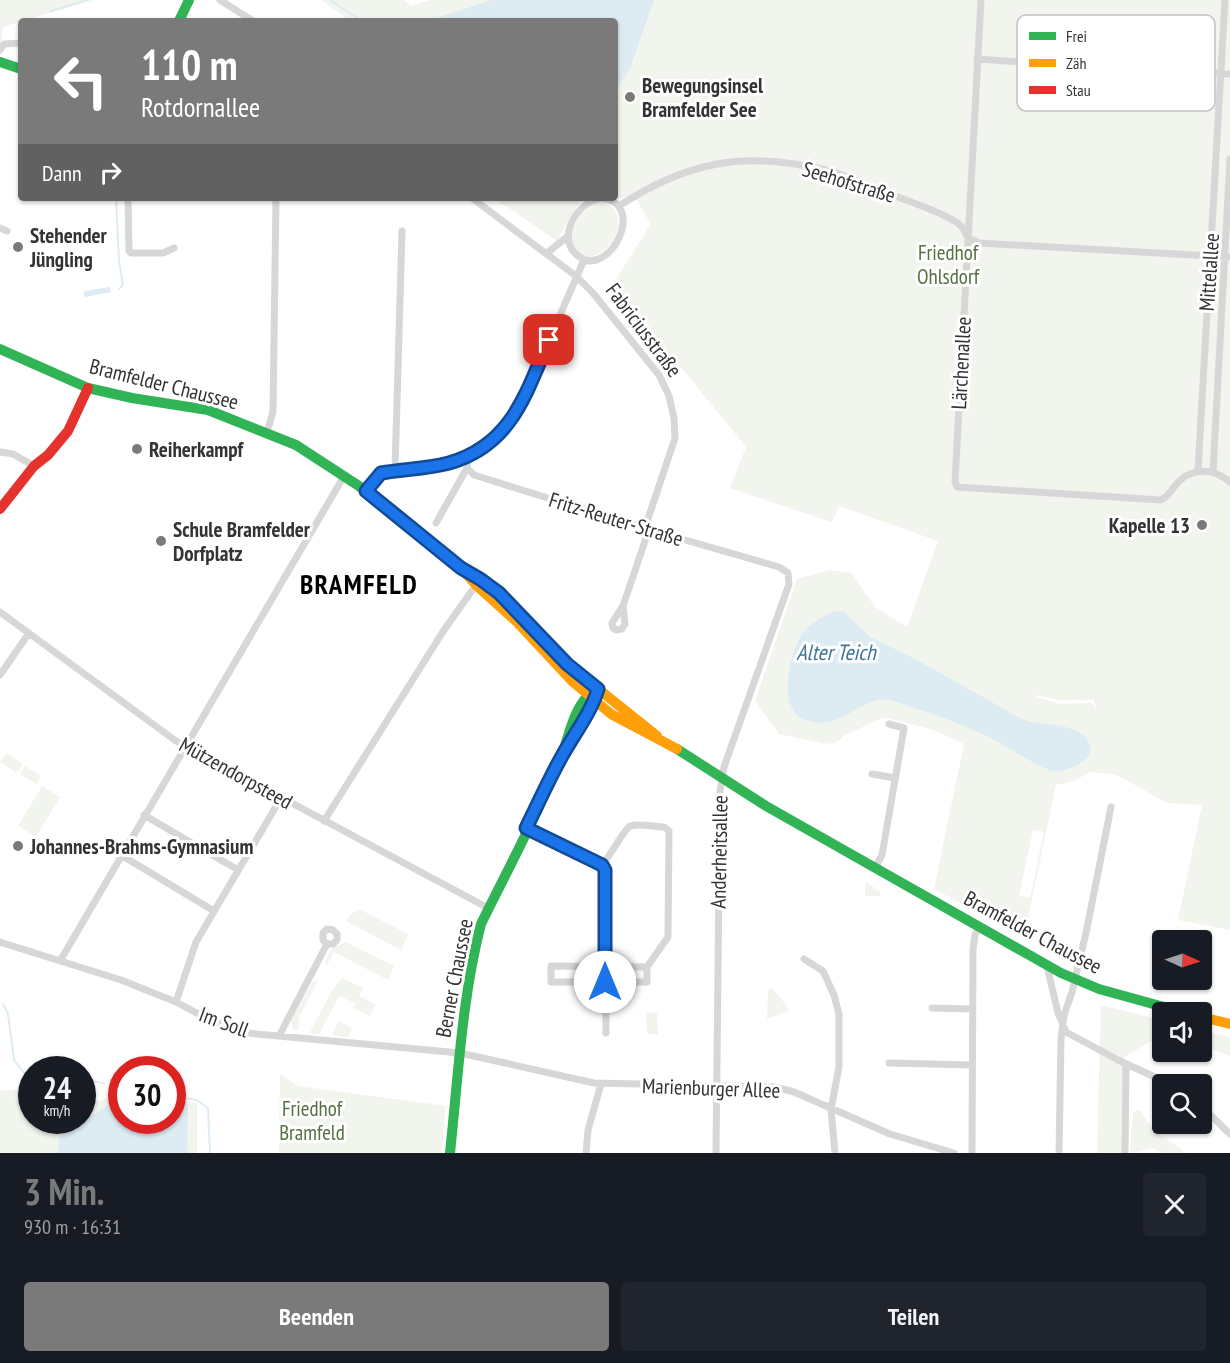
<!DOCTYPE html>
<html lang="de">
<head>
<meta charset="utf-8">
<style>
  :root { --surface:#171b24; --page:#20242c; --text:#f1f3f6; --muted:#9ea1a6; --accent:#7a7a7a }
  body { margin:0; font-family:"PT Sans Narrow",sans-serif; background:var(--page); color:var(--text); height:100vh; display:flex; flex-direction:column; font-size:22px; white-space:nowrap }
  * { box-sizing:border-box; margin:0 }
  p { font-size:20px; color:var(--muted) }
  .icon { flex:none; width:33px; height:33px; fill:none; stroke:currentColor; stroke-width:2; stroke-linecap:round; stroke-linejoin:round }
  .map { position:relative; height:1153px; overflow:hidden }
  .panel { display:flex; flex-direction:column; background:var(--surface); flex:1 }
  .panel>* { flex:none }
  .hud { position:absolute; left:18px; top:18px; width:600px; height:183px; border-radius:6px; box-shadow:0 2px 4px #0004; background:#7a7a7a; color:#fff; overflow:hidden }
  .needle { width:39px; rotate:93deg }
  .controls { position:absolute; left:1152px; top:930px; display:grid; gap:12px }
  .controls a { display:grid; place-items:center; width:60px; height:60px; border-radius:6px; background:var(--surface); box-shadow:0 2px 4px #0004; font-size:30px }
  .speed { position:absolute; left:18px; top:1056px; display:flex; gap:12px; font-size:30px; font-weight:700; text-align:center }
  .speed>* { display:grid; place-content:center; width:78px; height:78px; border-radius:50%; background:var(--surface); box-shadow:0 2px 4px #0004; line-height:1 }
  .speed small { font-size:15px; font-weight:400 }
  .speed .limit { border:9px solid #d22; background:#fff; color:#111 }
  .pin { position:absolute; display:grid; place-items:center; width:51px; height:51px; color:#fff; margin:-26px; border-radius:12px; box-shadow:0 3px 9px #0006 }
  .me { position:absolute; width:66px; margin:-33px; rotate:0deg; stroke-linejoin:round; filter:drop-shadow(0 0 4px #0008) }
  .turn { display:flex; align-items:center; gap:21px; height:126px; padding:0 24px; font-size:27px }
  .turn .icon { width:78px; height:78px; stroke-width:2.5 }
  .turn b { display:block; font-size:42px; line-height:51px }
  .then { display:flex; align-items:center; height:57px; padding:0 24px; background:#0003; gap:12px; font-size:22px }
  .round { display:grid; place-items:center; flex:none; width:63px; height:63px; border-radius:6px; background:var(--page) }
  .head { display:flex; align-items:center; justify-content:space-between; height:102px; padding:0 24px }
  h1 { font-size:36px; font-weight:700; line-height:45px; color:var(--accent) }
  .cta { display:flex; gap:12px; margin-top:auto; padding:12px 24px }
  .cta a { flex:1; height:69px; border-radius:6px; background:var(--accent); color:#fff; font-size:24px; font-weight:700; line-height:69px; text-align:center }
  .cta a+a { background:var(--page); color:var(--text) }
  .map>svg:first-child { display:block }
</style>
</head>
<body>
<div class="map">
<svg width="1230" height="1153" viewBox="0 0 1230 1153">
  <rect width="100%" height="100%" fill="#fff"/>
  <!-- green -->
  <path fill="#f1f5ed" fill-rule="evenodd" d="M 0,0 L 93,0 L 3,27 L 0,52 Z
    M 322,0 L 404,0 L 411,6 L 430,0 L 491,0 L 427,21 L 350,21 Z
    M 654,0 L 1230,0 L 1230,930 L 1178,920 L 1202,805 L 1167,803 L 1117,775 L 1090,772 L 1074,781 L 1056,785 L 1024,937 L 934,889 L 964,744 L 934,730 L 887,718 L 880,719 L 843,736 L 837,742 L 826,744 L 779,734 L 755,701 L 797,579 L 830,570 L 851,573 L 875,607 L 907,627 L 938,541 L 839,506 L 832,522 L 730,488 L 746,447 L 681,367 L 673,370 L 612,295 L 613,284 L 651,224 L 633,194 L 623,198 L 615,198 L 615,91 L 630,69 ZM 1029,694 L 1058,700 L 1094,700 L 1097,713 L 1092,703 L 1059,704 ZM 1033,830 L 1044,832 L 1030,898 L 1019,896 Z
    M 494,198 L 585,198 L 579,203 L 557,241 Z
    M 599,202 C 644,211 601,273 579,253 C 562,237 580,208 599,202 Z
    M 6,753 L 23,764 L 17,773 L 0,762 Z
    M 25,766 L 41,776 L 36,784 L 20,774 Z
    M 42,786 L 60,797 L 36,837 L 18,826 Z
    M 865,881 L 880,892 L 880,896 L 865,896 Z
    M 359,909 L 408,934 L 401,950 L 346,921 L 350,915 Z
    M 345,942 L 394,966 L 388,980 L 334,952 L 327,965 L 325,964 L 330,950 Z
    M 342,978 L 363,988 L 359,996 L 375,1004 L 370,1016 L 353,1008 L 355,1003 L 339,996 L 319,1034 L 311,1034 L 311,1030 L 332,991 Z
    M 314,980 L 317,982 L 298,1019 L 300,1020 L 298,1030 L 293,1029 L 291,1021 Z
    M 768,989 L 773,989 L 790,1010 L 767,1019 Z
    M 1101,1005 L 1162,1020 L 1162,1035 L 1124,1057 L 1122,1153 L 1097,1153 Z
    M 657,1012 L 658,1034 L 647,1034 L 646,1013 Z
    M 339,1021 L 352,1028 L 348,1037 L 332,1035 Z
    M 1202,1030 L 1230,1037 L 1230,1056 L 1202,1046 Z
    M 280,1074 L 298,1086 L 446,1106 L 442,1153 L 279,1153 Z
    M 0,1090 L 31,1090 L 32,1120 L 82,1120 L 83,1101 L 100,1101 L 121,1092 L 122,1120 L 172,1120 L 173,1099 L 197,1103 L 197,1153 L 0,1153 Z
    M 1139,1110 L 1154,1130 L 1186,1153 L 1161,1153 L 1154,1148 L 1130,1153 L 1133,1112 Z"/>
  <!-- water -->
  <path fill="#ddebf3" d="M 491,0 L 654,0 L 630,69 L 615,91 L 615,21 L 427,21 Z
    M 110,287 L 111,292 L 86,297 L 84,295 L 84,291 Z
    M 837,611 L 844,612 L 870,637 L 915,659 L 1022,719 C 1043,728 1090,719 1091,753 C 1082,765 1067,772 1052,771 C 1032,764 1015,751 996,741 C 970,727 940,716 911,707 C 904,705 897,701 890,700 C 858,695 838,738 800,717 C 778,704 790,650 803,633 C 810,624 826,613 837,611 Z
    M 121,1097 L 122,1120 L 172,1120 L 173,1102 L 188,1104 L 187,1153 L 58,1153 L 59,1137 Z"/>
  <g fill="none" stroke-linecap="round" stroke-linejoin="round">
    <!-- stream -->
    <path stroke="#ddebf3" stroke-width="2" d="M 330,0 L 361,21
      M 51,11 L 87,0
      M 116,198 L 119,261 L 123,285 L 119,289
      M 3,1004 L 8,1014 L 14,1060 L 24,1073 L 32,1074
      M 82,1080 L 104,1083
      M 111,1087 L 122,1088
      M 172,1096 L 197,1100 L 208,1108 L 210,1153"/>
    <!-- street -->
    <path stroke="#d7d7d7" stroke-width="7" d="M 220,0 L 253,21
      M 981,0 L 955,482 L 957,487 L 1160,500 C 1168,497 1169,493 1174,487 C 1189,467 1212,467 1230,482
      M 1052,37 L 1087,39 L 1084,93 L 1050,91 Z
      M 0,50 L 4,44 L 21,43
      M 977,59 L 1051,64
      M 1086,65 L 1230,74
      M 128,198 L 129,251 L 131,253 L 163,253 L 174,248
      M 472,198 L 576,276 L 593,293 L 659,375 L 669,396 L 674,418 L 675,438 L 647,522 L 647,535 L 623,606
      M 600,198 C 648,201 611,276 581,258 C 554,242 575,203 600,198 Z
      M 619,206 C 686,162 743,151 822,169 C 847,175 871,187 895,196 C 909,201 952,216 961,226 C 964,229 966,234 968,238
      M 0,228 L 7,231
      M 968,238 L 979,243 L 1230,257
      M 546,254 L 568,236
      M 267,432 L 273,412 L 276,198
      M 0,452 L 13,454 L 34,466
      M 469,456 L 467,468 L 474,475 L 647,529 L 779,567 L 788,573 L 789,584 L 724,767 L 720,791 L 716,1153
      M 395,470 L 402,231
      M 1198,470 L 1225,0
      M 1213,471 L 1230,159
      M 366,491 L 381,473 C 443,461 477,469 518,411 L 584,260
      M 436,523 L 467,468
      M 623,606 L 625,624 L 622,629 L 616,630 L 613,628 L 612,623 Z
      M 0,612 L 176,741 L 488,908
      M 0,675 L 29,633
      M 872,774 L 895,778
      M 144,815 L 238,870
      M 324,821 L 444,630 L 476,585
      M 526,828 L 602,865 L 605,870 L 606,1033
      M 121,855 L 214,911
      M 602,865 C 609,858 625,828 630,826 C 640,823 655,827 664,827 L 669,831 L 668,937 L 647,967
      M 875,868 L 882,855 L 904,728 L 889,724
      M 0,942 L 121,980 L 176,1002 L 208,1019 L 247,1033 L 460,1053 L 594,1083 L 775,1087 L 794,1092 L 890,1134 L 954,1153
      M 804,959 L 823,971 L 834,995 L 839,1014 L 839,1067 L 831,1109 L 835,1153
      M 60,961 L 344,476
      M 551,966 L 647,967 L 647,982 L 551,982 Z
      M 1047,966 L 1058,1013 L 1066,1032 L 1118,1060 L 1170,1084
      M 176,1002 L 196,942 L 281,798
      M 932,1008 L 973,1009
      M 279,1036 L 327,944 L 333,944 L 337,940 L 337,934 L 333,930 L 327,929 L 323,933 L 323,940 L 327,944
      M 889,1063 L 972,1065
      M 1202,1107 L 1230,1134
      M 586,1153 L 588,1130 L 601,1084
      M 972,1153 L 973,950 L 975,935 L 979,927
      M 1059,1153 L 1061,1039 L 1064,1015 L 1072,992 L 1086,933 L 1111,807
      M 1125,1153 L 1126,1064"/>
    <!-- fast -->
    <path stroke="#30b455" stroke-width="10" d="M 179,21 L 189,0
      M 0,62 L 21,69
      M 0,349 L 88,388 L 132,398 L 208,410 L 296,445 L 359,486 L 461,568 L 476,577
      M 677,749 L 766,806 L 1061,973 L 1099,989 L 1182,1012
      M 450,1153 C 458,1078 462,997 481,924 C 508,869 538,814 561,757 C 570,734 573,707 593,691"/>
    <!-- slow -->
    <path stroke="#ff9f0a" stroke-width="10" d="M 461,568 L 476,585 L 517,622 L 573,682 L 611,714 L 677,749
      M 476,577 L 494,589 L 567,664 L 657,736
      M 573,740 L 597,693
      M 1202,1017 L 1230,1024"/>
    <!-- jam -->
    <path stroke="#e5322d" stroke-width="10" d="M 0,509 L 34,466 L 48,455 L 68,431 L 88,388"/>
  </g>
  <g fill="none" stroke-linecap="round" stroke-linejoin="round">
    <defs>
      <path id="route" d="M 549,340 C 526,393 512,445 449,463 C 427,469 403,469 381,473 L 366,491 L 461,568 L 480,579 L 499,593 L 567,664 L 598,689 C 591,713 574,734 562,756 C 549,779 538,804 526,828 L 602,865 L 605,870 L 605,982"/>
    </defs>
    <!-- route casing -->
    <use href="#route" stroke="#114b97" stroke-width="15"/>
    <!-- route -->
    <use href="#route" stroke="#1a73e8" stroke-width="10"/>
  </g>
  <!-- markers -->
  <g fill="#7a7a7a" stroke="#fff" stroke-width="2">
    <circle cx="630" cy="97" r="6"/>
    <circle cx="18" cy="247" r="6"/>
    <circle cx="137" cy="449" r="6"/>
    <circle cx="1202" cy="525" r="6"/>
    <circle cx="161" cy="541" r="6"/>
    <circle cx="18" cy="846" r="6"/>
  </g>
  <g text-anchor="middle" dominant-baseline="central" stroke-width="6" stroke-linejoin="round" paint-order="stroke">
    <!-- poi labels -->
    <g font-size="21" font-weight="bold" fill="#333" stroke="#fff" text-anchor="start">
      <text x="642" y="85">Bewegungsinsel<tspan x="642" dy="24">Bramfelder See</tspan></text>
      <text x="30" y="235">Stehender<tspan x="30" dy="24">Jüngling</tspan></text>
      <text x="149" y="449">Reiherkampf</text>
      <text x="1190" y="525" text-anchor="end">Kapelle 13</text>
      <text x="173" y="529">Schule Bramfelder<tspan x="173" dy="24">Dorfplatz</tspan></text>
      <text x="30" y="846">Johannes-Brahms-Gymnasium</text>
    </g>
    <!-- street labels -->
    <g font-size="21" fill="#333" stroke="#fff">
      <text transform="translate(849 182) rotate(17)">Seehofstraße</text>
      <text transform="translate(1209 272) rotate(-86)">Mittelallee</text>
      <text transform="translate(644 330) rotate(53)">Fabriciusstraße</text>
      <text transform="translate(961 363) rotate(-87)">Lärchenallee</text>
      <text transform="translate(164 384) rotate(14)">Bramfelder Chaussee</text>
      <text transform="translate(616 519) rotate(17)">Fritz-Reuter-Straße</text>
      <text transform="translate(236 773) rotate(29)">Mützendorpsteed</text>
      <text transform="translate(719 852) rotate(-89)">Anderheitsallee</text>
      <text transform="translate(1033 932) rotate(28)">Bramfelder Chaussee</text>
      <text transform="translate(454 978) rotate(-79)">Berner Chaussee</text>
      <text transform="translate(224 1022) rotate(20)">Im Soll</text>
      <text transform="translate(711 1088) rotate(2)">Marienburger Allee</text>
    </g>
    <!-- park labels -->
    <g font-size="21" fill="#56703f" stroke="#fff">
      <text x="948" y="252">Friedhof<tspan x="948" dy="24">Ohlsdorf</tspan></text>
      <text x="312" y="1108">Friedhof<tspan x="312" dy="24">Bramfeld</tspan></text>
    </g>
    <!-- water labels -->
    <g font-size="22" font-style="italic" fill="#3f7597" stroke="#fff">
      <text x="836" y="652">Alter Teich</text>
    </g>
    <!-- district labels -->
    <g font-size="27" font-weight="bold" letter-spacing="1.5" fill="#000" stroke="#fff">
      <text x="359" y="584">BRAMFELD</text>
    </g>
  </g>
  <!-- legend -->
  <rect x="1017" y="15" width="198" height="96" rx="9" fill="#fff" stroke="#c2c2c2" stroke-width="1.5"/>
  <rect x="1029" y="32" width="27" height="8" fill="#30b455"/>
  <rect x="1029" y="59" width="27" height="8" fill="#ff9f0a"/>
  <rect x="1029" y="86" width="27" height="8" fill="#e5322d"/>
  <g font-size="16" fill="#333">
    <text x="1066" y="42">Frei</text>
    <text x="1066" y="69">Zäh</text>
    <text x="1066" y="96">Stau</text>
  </g>
</svg>
<div class="controls">
<a><svg class="needle" viewBox="-14 -14 28 28"><path d="M0-13l5 13h-10z" fill="#e53935"/><path d="M0 13l5-13h-10z" fill="#9ea1a6"/></svg></a>
<a><svg class="icon" aria-label="sound" viewBox="0 0 24 24"><path d="M4 9h4l5-4v14l-5-4H4zM17 9q2 3 0 6"/></svg></a>
<a><svg class="icon" aria-label="search" viewBox="0 0 24 24"><circle cx="10" cy="10" r="6"/><path d="M15 15l6 6"/></svg></a>
</div>
<div class="speed"><div>24<small>km/h</small></div><div class="limit">30</div></div>
<div class="pin" style="left:549px;top:340px;background:#d93025"><svg class="icon" aria-label="arrive" viewBox="0 0 24 24"><path d="M6 21V4h12l-3 4 3 4H6"/></svg></div>
<svg class="me" style="left:605px;top:982px" viewBox="-20 -20 40 40"><circle r="19" fill="#fff"/><path d="M0-13L10 11 0 6-10 11z" fill="#1a73e8"/></svg>
<div class="hud">
<div class="turn"><svg class="icon" aria-label="left" viewBox="0 0 24 24"><path d="M17 20v-9H6M10 6l-5 5 5 5"/></svg><div><b>110 m</b>Rotdornallee</div></div>
<div class="then">Dann<svg class="icon" aria-label="right" viewBox="0 0 24 24"><path d="M7 20v-9h11M14 6l5 5-5 5"/></svg></div>
</div>
</div>
<section class="panel">
<div class="head"><div><h1>3 Min.</h1><p>930 m · 16:31</p></div><a class="round"><svg class="icon" aria-label="close" viewBox="0 0 24 24"><path d="M6 6l12 12M18 6L6 18"/></svg></a></div>
<div class="cta"><a>Beenden</a><a>Teilen</a></div>
</section>
</body>
</html>
